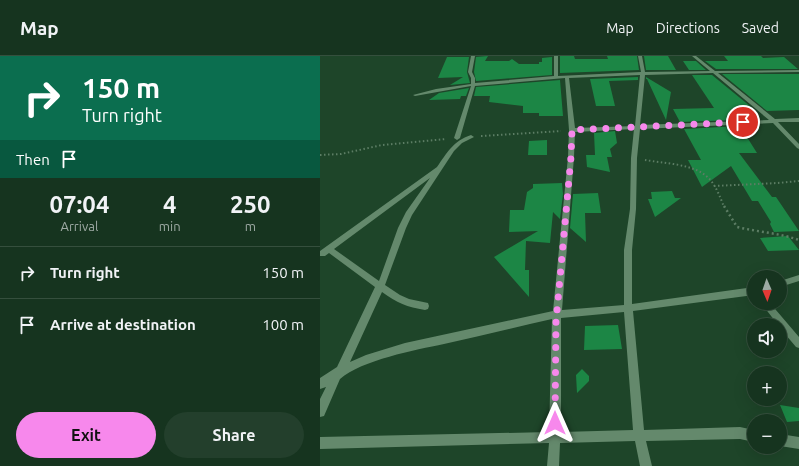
<!DOCTYPE html>
<html lang="en">
<head>
<meta charset="utf-8">
<style>
  :root { --surface:#16341f; --page:#233f2c; --text:#f1f3f6; --muted:#9eaaa4; --line:#354f3d; --accent:#f788ec }
  body { margin:0; font-family:Ubuntu,sans-serif; background:var(--page); color:var(--text); height:100vh; display:flex; flex-direction:column; font-size:15px; white-space:nowrap }
  * { box-sizing:border-box; margin:0 }
  p { font-size:13px; color:var(--muted) }
  .icon { flex:none; width:22px; height:22px; fill:none; stroke:currentColor; stroke-width:2; stroke-linecap:round; stroke-linejoin:round }
  .map { position:relative; flex:1; overflow:hidden }
  .details { display:flex; flex-direction:column; background:var(--surface); width:320px }
  .details>* { flex:none }
  .banner { background:#0b6e4f; color:#fff; overflow:hidden }
  .needle { width:26px; rotate:178deg }
  .controls { position:absolute; left:427px; top:214px; display:grid; gap:8px }
  .controls a { display:grid; place-items:center; width:40px; height:40px; border-radius:50%; background:var(--surface); box-shadow:0 4px 16px #0002,0 0 0 1px var(--line); font-size:20px }
  .pin { position:absolute; display:grid; place-items:center; width:34px; height:34px; color:#fff; margin:-17px; border:2px solid #fff; border-radius:50%; box-shadow:0 1px 4px #0007 }
  .me { position:absolute; width:44px; margin:-22px; rotate:0deg; stroke-linejoin:round; filter:drop-shadow(0 0 3px #0008) }
  .turn { display:flex; align-items:center; gap:14px; height:84px; padding:0 16px; font-size:18px }
  .turn .icon { width:52px; height:52px; stroke-width:2.5 }
  .turn b { display:block; font-size:28px; line-height:34px }
  .then { display:flex; align-items:center; height:38px; padding:0 16px; background:#0003; gap:8px; font-size:15px }
  .eta { display:flex; justify-content:space-evenly; align-items:center; height:68px; text-align:center }
  .eta b { font-size:24px; font-weight:600; line-height:28px }
  .primary-button { display:flex; gap:8px; margin-top:auto; padding:8px 16px }
  .primary-button a { flex:1; height:46px; border-radius:24px; background:var(--accent); color:#111; font-size:16px; font-weight:600; line-height:46px; text-align:center }
  .primary-button a+a { background:var(--page); color:var(--text) }
  ul { padding:0; list-style:none }
  li { display:flex; align-items:center; gap:12px; height:52px; padding:0 16px; border-top:1px solid var(--line) }
  li div { flex:1 }
  li b { display:block; font-size:15px }
  li em { font-style:normal }
  header { display:flex; align-items:center; gap:24px; box-sizing:border-box; height:56px; padding:0 20px; background:var(--surface); border-bottom:1px solid var(--line) }
  header strong { font-size:19px }
  nav { display:flex; gap:22px; margin-inline-start:auto; font-size:14px }
  main { display:flex; flex:1; min-height:0 }
  .map>svg:first-child { display:block }
</style>
</head>
<body>
<header>
<strong>Map</strong>
<nav><a>Map</a><a>Directions</a><a>Saved</a></nav>
</header>
<main>
<section class="details">
<div class="banner">
<div class="turn"><svg class="icon" aria-label="right" viewBox="0 0 24 24"><path d="M7 20v-9h11M14 6l5 5-5 5"/></svg><div><b>150 m</b>Turn right</div></div>
<div class="then">Then<svg class="icon" aria-label="arrive" viewBox="0 0 24 24"><path d="M6 21V4h12l-3 4 3 4H6"/></svg></div>
</div>
<div class="eta">
<div><b>07:04</b><p>Arrival</p></div>
<div><b>4</b><p>min</p></div>
<div><b>250</b><p>m</p></div>
</div>
<ul>
<li><svg class="icon" aria-label="right" viewBox="0 0 24 24"><path d="M7 20v-9h11M14 6l5 5-5 5"/></svg><div><b>Turn right</b></div><em>150 m</em></li>
<li><svg class="icon" aria-label="arrive" viewBox="0 0 24 24"><path d="M6 21V4h12l-3 4 3 4H6"/></svg><div><b>Arrive at destination</b></div><em>100 m</em></li>
</ul>
<div class="primary-button"><a>Exit</a><a>Share</a></div>
</section>
<div class="map">
<svg width="479" height="410" viewBox="0 0 479 410">
  <rect width="100%" height="100%" fill="#1e4529"/>
  <!-- building -->
  <path fill="#1c8645" d="M 168,0 L 165,5 L 189,5 L 192,3 L 199,8 L 219,8 L 219,6 L 222,6 L 222,2 L 232,1 L 232,19 L 156,25 L 154,16 L 156,1 Z
    M 240,0 L 254,0 L 255,3 L 288,3 L 287,0 L 317,0 L 319,14 L 240,17 Z
    M 324,0 L 348,0 L 356,14 L 326,14 Z
    M 404,0 L 441,0 L 443,2 L 464,1 L 478,13 L 396,13 L 385,5 L 408,5 Z
    M 127,1 L 149,1 L 147,16 L 150,27 L 130,29 L 143,21 L 118,22 Z
    M 363,5 L 376,5 L 386,14 L 369,14 Z
    M 402,18 L 479,18 L 479,54 L 447,55 Z
    M 372,19 L 392,19 L 436,55 L 427,55 L 430,59 L 413,59 L 416,64 L 360,66 L 353,53 L 394,52 Z
    M 318,21 L 318,24 L 289,25 L 295,50 L 276,50 L 270,23 Z
    M 326,21 L 351,36 L 346,64 L 327,23 L 326,23 Z
    M 240,24 L 243,60 L 219,60 L 219,57 L 203,57 L 203,50 L 169,46 L 170,40 L 154,40 L 156,31 Z
    M 149,32 L 146,40 L 141,40 L 140,43 L 109,44 L 119,37 Z
    M 420,70 L 437,97 L 419,97 L 452,141 L 456,141 L 479,175 L 454,176 L 450,168 L 451,166 L 438,145 L 432,145 L 411,110 L 382,131 L 368,104 L 381,104 L 364,73 Z
    M 295,75 L 297,87 L 290,93 L 292,101 L 287,101 L 290,116 L 267,111 L 266,99 L 275,99 L 274,77 Z
    M 227,84 L 227,99 L 208,99 L 209,85 Z
    M 242,127 L 243,138 L 240,163 L 233,156 L 230,187 L 206,185 L 205,214 L 209,214 L 209,241 L 174,201 L 218,175 L 189,176 L 190,154 L 204,154 L 207,136 L 213,132 L 213,128 Z
    M 352,135 L 355,142 L 361,142 L 335,161 L 328,143 L 332,143 L 331,136 Z
    M 278,137 L 281,157 L 265,157 L 266,186 L 250,172 L 253,138 Z
    M 468,180 L 479,194 L 448,195 L 440,182 Z
    M 298,269 L 302,293 L 264,294 L 265,270 Z
    M 262,313 L 269,320 L 269,325 L 257,337 L 256,319 Z
    M 460,349 L 479,352 L 479,365 L 467,366 Z"/>
  <g fill="none" stroke-linecap="round" stroke-linejoin="round">
    <!-- path-far1 -->
    <path stroke="#5c7d64" stroke-width="2" stroke-dasharray="1.5 2.5" stroke-linecap="butt" d="M 161,80 L 241,75
      M 0,99 L 21,98 L 62,89 L 126,83
      M 325,104 C 342,107 371,108 385,119 C 395,126 400,141 404,151
      M 394,130 L 458,127 L 479,125"/>
    <!-- path -->
    <path stroke="#5c7d64" stroke-width="2.5" stroke-dasharray="2 3" stroke-linecap="butt" d="M 404,150 L 417,171 C 438,176 459,177 479,184"/>
    <!-- street -->
    <path fill="#64896c" fill-rule="evenodd" d="M 151,0 L 155,0 L 152,16 L 155,22 L 155,27 L 234,20 L 234,0 L 238,0 L 238,20 L 321,16 L 318,0 L 322,0 L 325,16 L 390,15 L 372,0 L 376,0 L 395,15 L 479,14 L 479,16 L 398,17 L 455,63 L 479,62 L 479,66 L 458,66 L 479,88 L 479,93 L 477,92 L 453,67 L 320,73 L 317,102 L 316,153 L 312,194 L 312,248 L 434,231 L 434,239 L 313,255 L 324,374 L 420,371 L 434,374 L 434,386 L 420,383 L 326,385 L 332,410 L 320,410 L 315,385 L 240,387 L 239,410 L 227,410 L 229,387 L 0,393 L 0,381 L 229,376 L 232,263 C 196,271 160,280 124,288 C 95,294 42,304 20,323 L 4,360 L 0,361 L 0,343 L 6,331 L 0,333 L 0,322 L 17,311 L 55,231 L 9,197 L 5,200 L 0,200 L 0,195 L 117,111 C 127,97 133,85 151,79 L 154,81 L 142,87 L 134,95 L 92,159 L 86,172 L 65,229 L 80,239 L 89,243 L 108,247 L 109,250 L 108,253 L 105,254 C 87,251 77,247 62,236 L 30,306 L 46,299 L 85,287 L 233,255 L 248,101 L 249,74 L 245,22 L 155,30 L 140,82 L 137,84 L 134,82 L 151,30 L 95,40 L 93,39 L 116,33 L 151,28 L 151,22 L 148,16 ZM 393,17 L 449,64 L 320,69 L 325,19 ZM 320,19 L 315,70 L 255,72 L 249,22 ZM 314,73 L 311,102 L 310,153 L 304,194 L 304,249 L 242,254 L 254,101 L 255,76 ZM 110,122 L 86,156 L 78,172 L 59,225 L 14,193 ZM 304,256 L 313,374 L 241,376 L 241,262 Z
      M 479,219 L 479,225 L 460,231 L 460,225 Z
      M 441,247 L 450,247 L 479,281 L 479,292 L 476,291 L 460,272 L 460,269 L 458,269 Z
      M 460,378 L 479,381 L 479,393 L 460,390 Z"/>
  </g>
  <g fill="none" stroke-linecap="round" stroke-linejoin="round">
    <!-- route -->
    <path stroke="#f788ec" stroke-width="7" stroke-dasharray="0 12.6" d="M 235,367 L 236,266 L 251,101 L 252,74 L 423,66"/>
  </g>
</svg>
<div class="controls">
<a><svg class="needle" viewBox="-14 -14 28 28"><path d="M0-13l5 13h-10z" fill="#e53935"/><path d="M0 13l5-13h-10z" fill="#9eaaa4"/></svg></a>
<a><svg class="icon" aria-label="sound" viewBox="0 0 24 24"><path d="M4 9h4l5-4v14l-5-4H4zM17 9q2 3 0 6"/></svg></a>
<a>+</a>
<a>−</a>
</div>
<div class="pin" style="left:423px;top:66px;background:#d93025"><svg class="icon" aria-label="arrive" viewBox="0 0 24 24"><path d="M6 21V4h12l-3 4 3 4H6"/></svg></div>
<svg class="me" style="left:235px;top:367px" viewBox="-20 -20 40 40"><path d="M0-17L14 15 0 8-14 15z" fill="#f788ec" stroke="#fff" stroke-width="4"/></svg>
</div>
</main>
</body>
</html>
